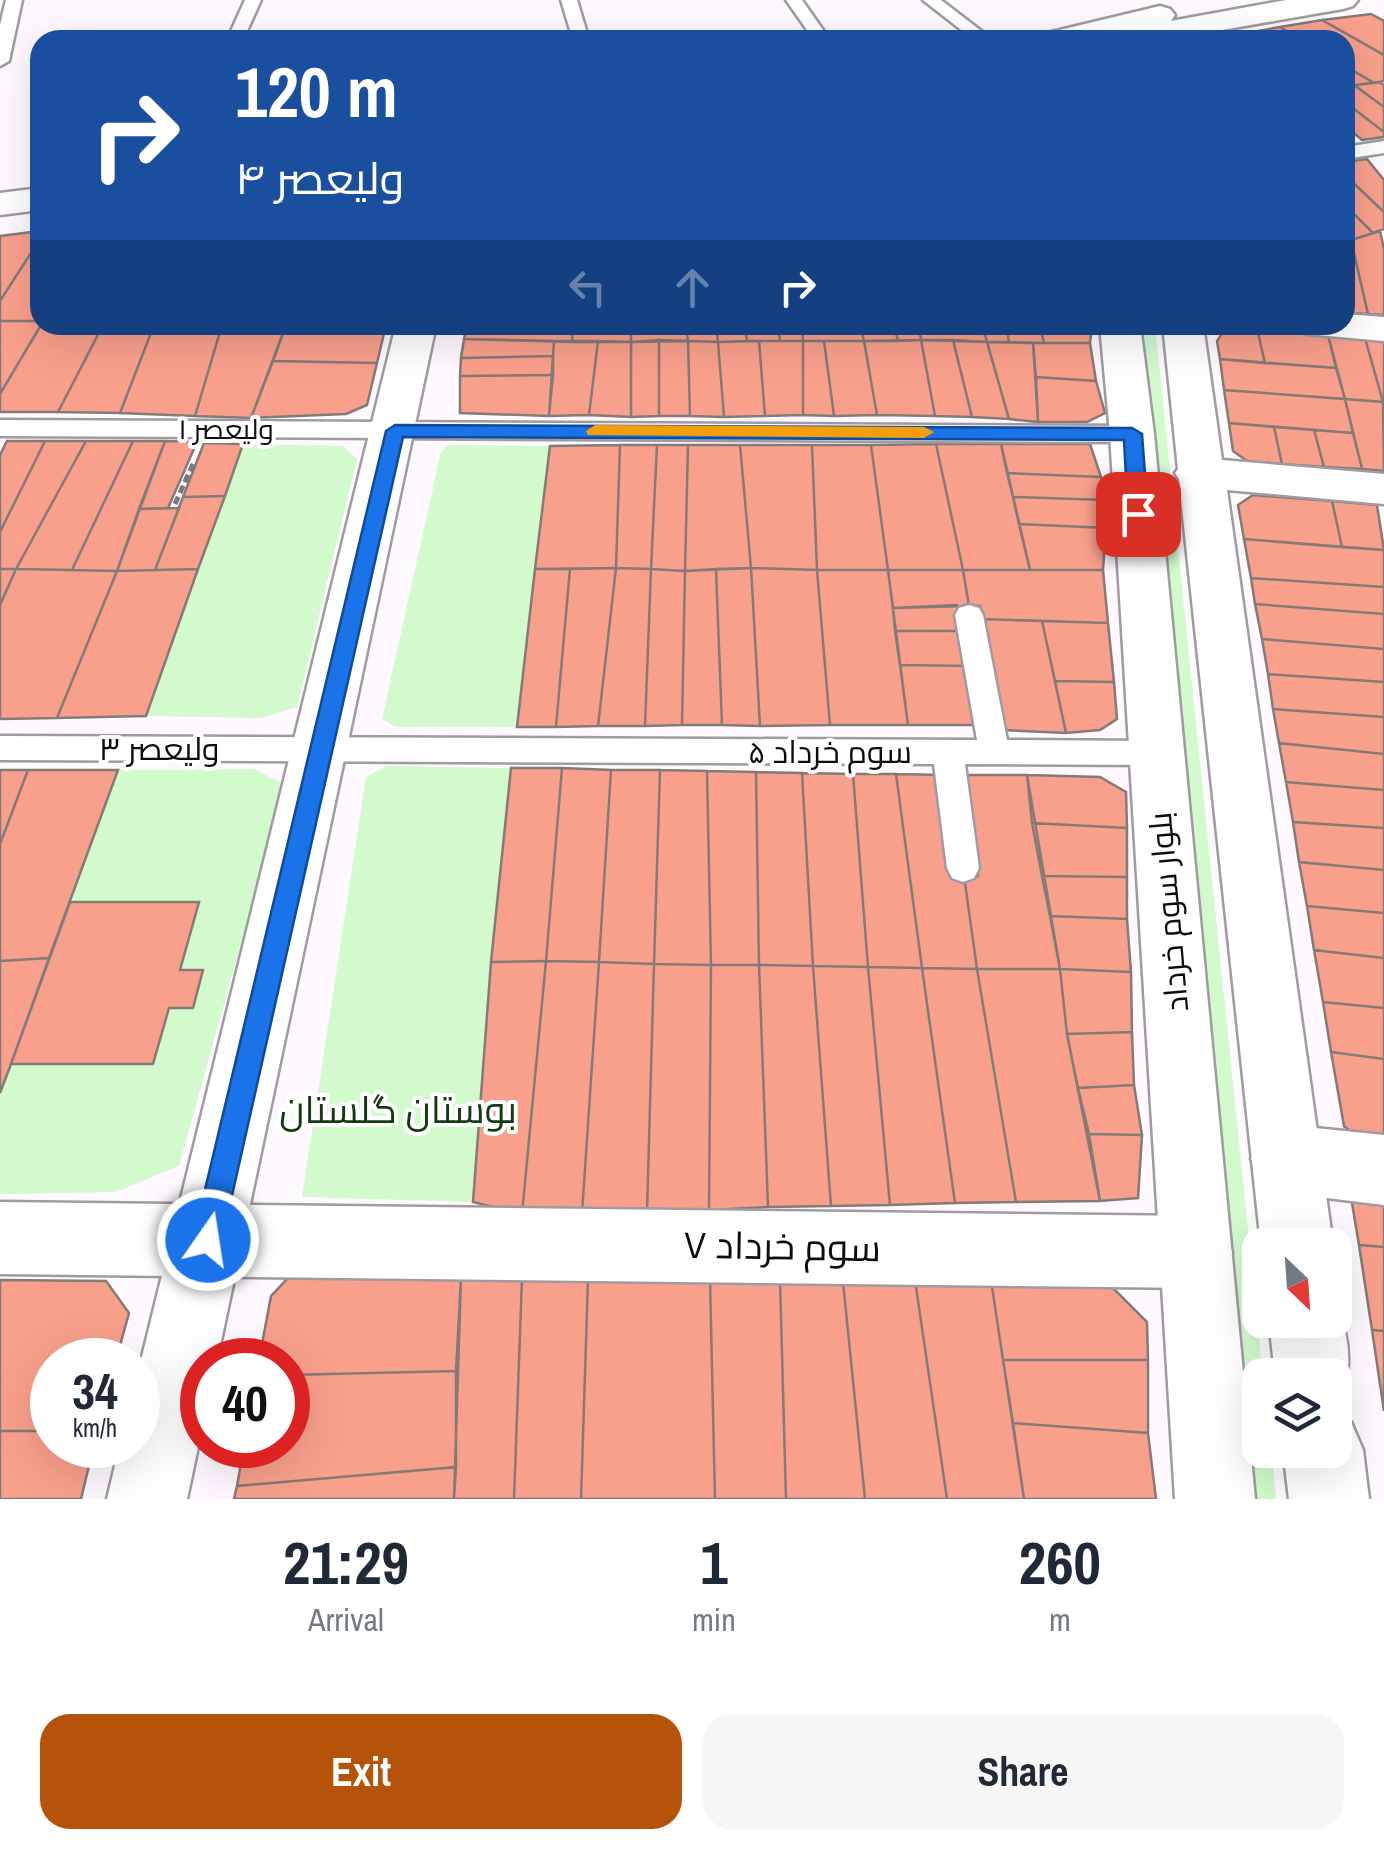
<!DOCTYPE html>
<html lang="en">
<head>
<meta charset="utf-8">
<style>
  :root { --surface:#fff; --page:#f6f6f7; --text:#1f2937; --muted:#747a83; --accent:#b45309 }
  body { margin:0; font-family:"Archivo Narrow",Cairo,sans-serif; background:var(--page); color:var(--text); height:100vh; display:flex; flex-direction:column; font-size:38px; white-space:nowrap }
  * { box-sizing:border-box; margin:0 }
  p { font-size:32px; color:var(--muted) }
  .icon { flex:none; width:55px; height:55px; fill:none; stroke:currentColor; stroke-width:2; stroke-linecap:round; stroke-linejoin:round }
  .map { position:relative; height:1499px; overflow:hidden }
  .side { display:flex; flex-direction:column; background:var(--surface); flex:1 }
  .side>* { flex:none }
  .banner { position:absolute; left:30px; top:30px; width:1325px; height:305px; border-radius:30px; box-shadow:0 10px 40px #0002; background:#1a4fa0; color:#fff; overflow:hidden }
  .needle { width:65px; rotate:155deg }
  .controls { position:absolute; left:1242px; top:1228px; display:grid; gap:20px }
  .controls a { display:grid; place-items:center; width:110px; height:110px; border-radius:20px; background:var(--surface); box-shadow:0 10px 40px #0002; font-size:50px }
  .speed { position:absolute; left:30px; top:1338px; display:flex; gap:20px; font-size:50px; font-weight:700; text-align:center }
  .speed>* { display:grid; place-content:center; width:130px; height:130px; border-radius:50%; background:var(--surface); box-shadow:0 10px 40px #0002; line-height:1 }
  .speed small { font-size:25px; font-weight:400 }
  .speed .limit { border:15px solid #d22; background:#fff; color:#111 }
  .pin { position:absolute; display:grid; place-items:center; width:85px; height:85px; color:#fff; margin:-42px; border-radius:20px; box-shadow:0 5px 15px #0006 }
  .me { position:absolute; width:110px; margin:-55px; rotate:13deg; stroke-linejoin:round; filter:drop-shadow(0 0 8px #0008) }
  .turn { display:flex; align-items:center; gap:35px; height:210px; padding:0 40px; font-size:45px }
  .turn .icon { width:130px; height:130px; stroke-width:2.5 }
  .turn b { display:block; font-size:70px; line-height:85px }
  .lanes { display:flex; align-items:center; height:95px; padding:0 40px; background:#0003; justify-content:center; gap:50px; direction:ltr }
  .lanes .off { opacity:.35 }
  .eta { display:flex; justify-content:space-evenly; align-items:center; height:170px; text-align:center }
  .eta b { font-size:60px; font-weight:700; line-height:70px }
  .action { display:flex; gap:20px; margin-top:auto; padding:20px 40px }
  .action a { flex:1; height:115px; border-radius:30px; background:var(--accent); color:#fff; font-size:40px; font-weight:700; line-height:115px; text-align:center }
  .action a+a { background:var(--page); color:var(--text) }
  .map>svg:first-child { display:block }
</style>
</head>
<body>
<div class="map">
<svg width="1384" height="1499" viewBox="0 0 1384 1499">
  <rect width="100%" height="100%" fill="#fef9ff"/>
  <!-- green -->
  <path fill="#d2facd" d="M 1131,325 L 1155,325 L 1263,1375 L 1260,1375 L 1260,1450 L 1271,1450 L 1276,1499 L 1232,1499 Z
    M 243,444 L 343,446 L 357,459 L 297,707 L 260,718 L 146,716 Z
    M 448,445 L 550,446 L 517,727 L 396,727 L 382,719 L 441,452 Z
    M 387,766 L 511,768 L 491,963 L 473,1202 L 302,1197 L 366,777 Z
    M 254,769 L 285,785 L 179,1166 L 116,1192 L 0,1194 L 0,1093 L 11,1064 L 153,1064 L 169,1008 L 193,1008 L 203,970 L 180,970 L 199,902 L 70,902 L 118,770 Z"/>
  <!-- building -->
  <path fill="#f9a08c" stroke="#847a78" stroke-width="2.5" d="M 1371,14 L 1384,21 L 1384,55 L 1322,20 Z
    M 1322,20 L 1384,55 L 1384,81 L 1374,83 L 1345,66 L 1345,40 L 1301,40 L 1280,27 Z
    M 1280,27 L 1301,40 L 1270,40 L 1258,31 Z
    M 1345,66 L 1374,83 L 1345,86 Z
    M 1379,82 L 1384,85 L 1384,107 L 1354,85 Z
    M 1354,85 L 1384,107 L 1384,132 L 1345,102 L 1345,86 Z
    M 1345,102 L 1384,132 L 1384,137 L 1362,140 L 1345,126 Z
    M 1367,159 L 1384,180 L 1384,212 L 1345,175 L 1345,162 Z
    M 1345,175 L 1384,212 L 1384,229 L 1373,233 L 1345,205 Z
    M 1345,205 L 1373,233 L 1345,242 Z
    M 40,231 L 40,239 L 0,301 L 0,236 Z
    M 1380,231 L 1384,249 L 1384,315 L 1368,314 L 1351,240 Z
    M 40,239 L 40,321 L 0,321 L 0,301 Z
    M 1351,240 L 1368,314 L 1345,313 L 1345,242 Z
    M 0,321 L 40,321 L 41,325 L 0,394 Z
    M 41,325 L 103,325 L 58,412 L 0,412 L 0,394 Z
    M 103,325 L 154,325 L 120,413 L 58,412 Z
    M 154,325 L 222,325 L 195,416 L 120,413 Z
    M 222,325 L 286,325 L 251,418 L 195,416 Z
    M 286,325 L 386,325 L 377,363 L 273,361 Z
    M 467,325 L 573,325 L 572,342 L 464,339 Z
    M 573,325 L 631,325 L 631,342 L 572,342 Z
    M 631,325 L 686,325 L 688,341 L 631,342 Z
    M 686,325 L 716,325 L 718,342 L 688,341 Z
    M 716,325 L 745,325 L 747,341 L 718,342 Z
    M 745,325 L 778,325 L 780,341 L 747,341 Z
    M 778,325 L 802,325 L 803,341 L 780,341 Z
    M 802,325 L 860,325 L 864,341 L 803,341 Z
    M 860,325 L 894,325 L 898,341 L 864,341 Z
    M 894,325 L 919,325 L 921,340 L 898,341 Z
    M 919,325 L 982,325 L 987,342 L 921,340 Z
    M 982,325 L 1006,325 L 1009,342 L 987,342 Z
    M 1006,325 L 1040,325 L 1044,343 L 1009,342 Z
    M 1040,325 L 1092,325 L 1090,343 L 1044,343 Z
    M 1226,327 L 1257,329 L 1265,363 L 1220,359 L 1217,341 Z
    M 1257,329 L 1328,335 L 1336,368 L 1265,363 Z
    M 1328,335 L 1365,338 L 1383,402 L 1345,399 Z
    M 1365,338 L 1384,339 L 1384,402 L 1383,402 Z
    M 464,339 L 554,341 L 553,356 L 461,358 Z
    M 659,340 L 659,416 L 631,417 L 631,342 Z
    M 659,340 L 688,341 L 690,416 L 659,416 Z
    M 921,340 L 935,416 L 877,415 L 864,341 Z
    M 921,340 L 953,340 L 972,417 L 935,416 Z
    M 953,340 L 987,342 L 1009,419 L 972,417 Z
    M 554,341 L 598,341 L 589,415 L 549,416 Z
    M 598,341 L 631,342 L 631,417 L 589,415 Z
    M 688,341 L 718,342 L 724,417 L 690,416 Z
    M 759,341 L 765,416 L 724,417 L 718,342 Z
    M 759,341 L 803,341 L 803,415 L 765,416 Z
    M 803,341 L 824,341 L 834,416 L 803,415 Z
    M 824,341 L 864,341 L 877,415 L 834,416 Z
    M 987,342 L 1033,343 L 1038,422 L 1009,419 Z
    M 1033,343 L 1090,343 L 1096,381 L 1036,377 Z
    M 553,356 L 553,375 L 460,376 L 461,358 Z
    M 1220,359 L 1336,368 L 1345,399 L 1224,390 Z
    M 273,361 L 377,363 L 367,405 L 346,414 L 251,418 Z
    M 553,375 L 549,416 L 460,413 L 460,376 Z
    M 1036,377 L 1096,381 L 1105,413 L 1087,422 L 1038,422 Z
    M 1224,390 L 1345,399 L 1353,433 L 1229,423 Z
    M 1345,399 L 1383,402 L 1384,471 L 1362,469 Z
    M 1229,423 L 1274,427 L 1282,464 L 1247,461 L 1233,451 Z
    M 1274,427 L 1314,430 L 1324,467 L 1282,464 Z
    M 1314,430 L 1353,433 L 1362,469 L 1324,467 Z
    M 7,441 L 45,441 L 0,532 L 0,455 Z
    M 45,441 L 86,441 L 16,569 L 0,569 L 0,532 Z
    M 86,441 L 133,441 L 72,570 L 16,569 Z
    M 133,441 L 165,441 L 117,571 L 72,570 Z
    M 165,441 L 197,442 L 168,508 L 139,509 Z
    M 204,443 L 243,444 L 225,496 L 183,497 Z
    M 936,444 L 963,570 L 888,570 L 871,445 Z
    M 936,444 L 1001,444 L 1030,570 L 963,570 Z
    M 1001,444 L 1090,444 L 1101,477 L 1007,473 Z
    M 620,445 L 616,568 L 535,569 L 550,446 Z
    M 620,445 L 657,445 L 651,569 L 616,568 Z
    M 657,445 L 688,445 L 685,571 L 651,569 Z
    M 688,445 L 740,445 L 751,568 L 685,571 Z
    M 740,445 L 812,445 L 817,570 L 751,568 Z
    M 812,445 L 871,445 L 888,570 L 817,570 Z
    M 1007,473 L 1101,477 L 1105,500 L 1013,497 Z
    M 1253,495 L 1332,501 L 1342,547 L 1244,539 L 1238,505 Z
    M 225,496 L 198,569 L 155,570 L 183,497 Z
    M 1013,497 L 1105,500 L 1106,528 L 1019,524 Z
    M 1332,501 L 1377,505 L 1384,550 L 1342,547 Z
    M 179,508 L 155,570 L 117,571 L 139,509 Z
    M 1019,524 L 1106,528 L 1103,570 L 1030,570 Z
    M 1244,539 L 1384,550 L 1384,587 L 1251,578 Z
    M 616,568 L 598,726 L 556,727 L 570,569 Z
    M 616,568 L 651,569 L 645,726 L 598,726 Z
    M 751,568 L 760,726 L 722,725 L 716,569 Z
    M 751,568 L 817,570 L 830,725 L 760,726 Z
    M 0,569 L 16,569 L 0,605 Z
    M 16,569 L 117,571 L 57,718 L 0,719 L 0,605 Z
    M 198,569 L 146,716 L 57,718 L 117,571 Z
    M 535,569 L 570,569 L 556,727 L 517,727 Z
    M 651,569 L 685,571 L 682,725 L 645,726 Z
    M 716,569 L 722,725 L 682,725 L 685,571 Z
    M 817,570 L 888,570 L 908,725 L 830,725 Z
    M 888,570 L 963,570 L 969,606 L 893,608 Z
    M 963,570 L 1103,570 L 1108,623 L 982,619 L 980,606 L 969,606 Z
    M 1251,578 L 1384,587 L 1384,614 L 1255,604 Z
    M 1255,604 L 1384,614 L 1384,649 L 1262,639 Z
    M 957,605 L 963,631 L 895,631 L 893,608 Z
    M 982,619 L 1042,621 L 1066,733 L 1001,730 Z
    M 1042,621 L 1108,623 L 1114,682 L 1055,681 Z
    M 895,631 L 963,631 L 968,666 L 900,665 Z
    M 1262,639 L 1384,649 L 1384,682 L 1268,674 Z
    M 900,665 L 968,666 L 979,725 L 908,725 Z
    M 1268,674 L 1384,682 L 1384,717 L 1273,709 Z
    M 1055,681 L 1114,682 L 1117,719 L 1100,730 L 1066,733 Z
    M 1273,709 L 1384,717 L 1384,754 L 1279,743 Z
    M 1279,743 L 1384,754 L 1384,790 L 1286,782 Z
    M 511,768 L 562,768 L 546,961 L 491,962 Z
    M 562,768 L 611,770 L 599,962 L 546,961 Z
    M 0,770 L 28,770 L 0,844 Z
    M 28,770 L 118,770 L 49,958 L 0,961 L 0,844 Z
    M 611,770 L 660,770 L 654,964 L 599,962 Z
    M 660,770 L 707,771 L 711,965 L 654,964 Z
    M 707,771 L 756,772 L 759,965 L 711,965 Z
    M 756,772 L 802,773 L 813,966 L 759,965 Z
    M 802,773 L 853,774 L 868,967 L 813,966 Z
    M 853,774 L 896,774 L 922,968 L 868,967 Z
    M 896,774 L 942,775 L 964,876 L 977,969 L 922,968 Z
    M 959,775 L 1027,775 L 1060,969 L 977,969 L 964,876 L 978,876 Z
    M 1027,775 L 1100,777 L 1126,792 L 1127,828 L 1032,823 Z
    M 1286,782 L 1384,790 L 1384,828 L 1293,822 Z
    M 1293,822 L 1384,828 L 1384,870 L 1299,862 Z
    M 1032,823 L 1127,828 L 1127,877 L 1042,876 Z
    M 1299,862 L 1384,870 L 1384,913 L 1307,906 Z
    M 1042,876 L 1127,877 L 1127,919 L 1050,916 Z
    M 70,902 L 199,902 L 180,970 L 203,970 L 193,1008 L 169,1008 L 153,1064 L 11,1064 Z
    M 1307,906 L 1384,913 L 1384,958 L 1314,950 Z
    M 1050,916 L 1127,919 L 1131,972 L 1060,969 Z
    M 1314,950 L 1384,958 L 1384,1008 L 1323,1002 Z
    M 49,958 L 11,1064 L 0,1093 L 0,961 Z
    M 546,961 L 599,962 L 582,1213 L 522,1214 Z
    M 546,961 L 522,1214 L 473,1202 L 491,962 Z
    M 599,962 L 654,964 L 647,1212 L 582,1213 Z
    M 654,964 L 711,965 L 709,1210 L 647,1212 Z
    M 711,965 L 759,965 L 768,1207 L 709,1210 Z
    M 759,965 L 813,966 L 831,1206 L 768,1207 Z
    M 813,966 L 868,967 L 890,1205 L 831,1206 Z
    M 868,967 L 922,968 L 955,1203 L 890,1205 Z
    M 922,968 L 977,969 L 1016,1202 L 955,1203 Z
    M 977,969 L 1060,969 L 1067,1034 L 1100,1201 L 1016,1202 Z
    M 1060,969 L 1131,972 L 1132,1032 L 1067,1034 Z
    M 1323,1002 L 1384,1008 L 1384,1059 L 1331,1052 Z
    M 1132,1032 L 1134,1085 L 1078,1088 L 1067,1034 Z
    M 1331,1052 L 1384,1059 L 1384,1138 L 1355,1135 L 1344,1126 Z
    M 1134,1085 L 1142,1135 L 1089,1134 L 1078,1088 Z
    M 1089,1134 L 1142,1135 L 1138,1198 L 1100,1201 Z
    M 1384,1186 L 1384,1247 L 1359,1245 L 1351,1197 Z
    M 1359,1245 L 1384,1247 L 1384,1331 L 1372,1330 Z
    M 290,1276 L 461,1278 L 456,1371 L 288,1375 L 288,1360 L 259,1360 L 271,1296 Z
    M 461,1278 L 522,1278 L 514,1499 L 454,1499 Z
    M 522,1278 L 588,1279 L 581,1499 L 514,1499 Z
    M 588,1279 L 710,1280 L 715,1499 L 581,1499 Z
    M 0,1280 L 106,1281 L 129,1313 L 116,1360 L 52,1360 L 52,1431 L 0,1431 Z
    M 710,1280 L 780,1280 L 786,1499 L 715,1499 Z
    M 780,1280 L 843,1282 L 865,1499 L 786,1499 Z
    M 915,1280 L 991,1280 L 1024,1499 L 947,1499 Z
    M 915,1280 L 947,1499 L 865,1499 L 843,1282 Z
    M 991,1280 L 1108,1283 L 1147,1322 L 1148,1360 L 1003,1360 Z
    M 1372,1330 L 1384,1331 L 1384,1411 Z
    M 1003,1360 L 1148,1360 L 1148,1433 L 1013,1423 Z
    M 456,1371 L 456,1467 L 237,1486 L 244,1445 L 288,1445 L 288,1375 Z
    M 1013,1423 L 1148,1433 L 1156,1499 L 1024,1499 Z
    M 0,1431 L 52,1431 L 52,1445 L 94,1445 L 81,1499 L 0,1499 Z
    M 456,1467 L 454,1499 L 234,1499 L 237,1486 Z"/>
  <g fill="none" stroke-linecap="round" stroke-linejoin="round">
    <defs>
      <path id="lane" d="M 6,0 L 22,0 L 9,61 L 0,66 L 0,25 Z
        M 245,0 L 261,0 L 243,40 L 227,40 Z
        M 561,0 L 577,0 L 589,40 L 573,40 Z
        M 786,0 L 802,0 L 830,40 L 814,40 Z
        M 923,0 L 941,0 L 993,40 L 974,40 Z
        M 1384,141 L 1384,153 L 1345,159 L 1345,147 Z
        M 0,420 L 1132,426 L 1144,434 L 1132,442 L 0,436 Z
        M 969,605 L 979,608 L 983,615 L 1007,740 L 1155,741 L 1166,745 L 1170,753 L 1166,761 L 1155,765 L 965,764 L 979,868 L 974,878 L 963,882 L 952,878 L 947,868 L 934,764 L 0,760 L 0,736 L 977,740 L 955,615 L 959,608 Z"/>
      <path id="street" d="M 1345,314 L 1384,317 L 1384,341 L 1306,334 L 1300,325 L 1345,325 Z
        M 1286,1125 L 1384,1135 L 1384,1205 L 1286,1193 L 1262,1183 L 1251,1159 L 1262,1135 Z
        M 0,1202 L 1196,1216 L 1222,1226 L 1232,1252 L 1222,1278 L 1196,1288 L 0,1274 Z"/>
      <path id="secondary" d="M 1286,0 L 1358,0 L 1353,6 L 1343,9 L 1165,40 L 1111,40 L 1114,35 L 1092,40 L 1039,40 L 1043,34 L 1160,6 L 1170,9 L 1175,15 L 1171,21 Z
        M 40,188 L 40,210 L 0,215 L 0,193 Z
        M 396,325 L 436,325 L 217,1360 L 202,1360 L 202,1428 L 187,1499 L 107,1499 L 120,1445 L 138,1445 L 138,1373 Z
        M 1100,325 L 1140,325 L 1154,434 L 1255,1499 L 1175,1499 L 1110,434 Z
        M 1163,325 L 1203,325 L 1222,460 L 1384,474 L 1384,504 L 1227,490 L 1333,1245 L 1261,1245 L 1179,479 L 1175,473 L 1178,469 Z
        M 1335,1300 C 1349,1334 1354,1368 1340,1402 L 1335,1404 L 1335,1375 L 1275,1375 L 1269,1320 L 1335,1320 Z
        M 1335,1415 L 1351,1422 L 1363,1450 L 1369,1499 L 1289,1499 L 1283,1450 L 1335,1450 Z"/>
    </defs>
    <!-- lane casing -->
    <use href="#lane" stroke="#a09aa1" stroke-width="5"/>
    <!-- street casing -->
    <use href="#street" stroke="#a09aa1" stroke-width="5"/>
    <!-- secondary casing -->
    <use href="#secondary" stroke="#a09aa1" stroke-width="5"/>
    <!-- path -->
    <path stroke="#7b787c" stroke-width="5" stroke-dasharray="8 4" stroke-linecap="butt" d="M 175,504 L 193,464"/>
    <!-- lane -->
    <use href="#lane" fill="#fff" fill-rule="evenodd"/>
    <!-- street -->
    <use href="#street" fill="#fff" fill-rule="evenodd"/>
    <!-- secondary -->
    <use href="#secondary" fill="#fff" fill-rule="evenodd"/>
  </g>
  <!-- route -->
  <path fill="#1a73e8" stroke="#114b97" stroke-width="2.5" d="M 395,425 L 1132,428 L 1142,434 L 1148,514 L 1138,520 L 1128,514 L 1124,440 L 403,437 L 222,1240 L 218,1251 L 208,1255 L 197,1251 L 193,1240 L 386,431 Z"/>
  <!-- slow -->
  <path fill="#f59e0b" d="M 595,425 L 924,427 L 934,432 L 924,438 L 588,435 L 586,431 Z"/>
  <g text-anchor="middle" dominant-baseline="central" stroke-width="8" stroke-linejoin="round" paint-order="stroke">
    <!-- far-street labels -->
    <g font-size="28" fill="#0e0c0f" stroke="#fff">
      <text x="226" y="429">ولیعصر ۱</text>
    </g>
    <!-- street labels -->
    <g font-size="32" fill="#0e0c0f" stroke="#fff">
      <text x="159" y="748">ولیعصر ۳</text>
      <text x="830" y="751">سوم خرداد ۵</text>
      <text transform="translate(1168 912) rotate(-95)">بلوار سوم خرداد</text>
    </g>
    <!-- near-park labels -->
    <g font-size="38" fill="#133b0f" stroke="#fff">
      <text x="398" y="1109">بوستان گلستان</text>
    </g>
    <!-- near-street labels -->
    <g font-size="38" fill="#0e0c0f" stroke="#fff">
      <text transform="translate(782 1246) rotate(1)">سوم خرداد ۷</text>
    </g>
  </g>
</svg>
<div class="controls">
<a><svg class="needle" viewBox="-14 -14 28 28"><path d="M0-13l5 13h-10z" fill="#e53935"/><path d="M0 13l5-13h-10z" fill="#747a83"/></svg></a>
<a><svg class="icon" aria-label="layers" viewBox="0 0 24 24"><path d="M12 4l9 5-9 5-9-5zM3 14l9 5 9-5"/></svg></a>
</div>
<div class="speed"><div>34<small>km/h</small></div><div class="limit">40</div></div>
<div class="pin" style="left:1138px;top:514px;background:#d93025"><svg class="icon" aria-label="arrive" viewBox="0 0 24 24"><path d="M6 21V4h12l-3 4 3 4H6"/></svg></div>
<svg class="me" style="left:208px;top:1240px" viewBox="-20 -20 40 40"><circle r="17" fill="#1a73e8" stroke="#fff" stroke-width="3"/><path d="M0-11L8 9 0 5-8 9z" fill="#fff"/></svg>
<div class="banner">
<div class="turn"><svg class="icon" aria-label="right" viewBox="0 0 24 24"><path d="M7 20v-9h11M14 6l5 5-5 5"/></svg><div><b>120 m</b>ولیعصر ۴</div></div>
<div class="lanes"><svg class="icon off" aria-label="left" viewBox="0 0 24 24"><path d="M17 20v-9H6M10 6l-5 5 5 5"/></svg><svg class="icon off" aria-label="ahead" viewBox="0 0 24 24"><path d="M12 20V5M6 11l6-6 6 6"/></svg><svg class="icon" aria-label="right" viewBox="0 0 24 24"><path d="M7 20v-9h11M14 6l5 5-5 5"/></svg></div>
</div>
</div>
<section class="side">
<div class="eta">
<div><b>21:29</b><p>Arrival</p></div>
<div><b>1</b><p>min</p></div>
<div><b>260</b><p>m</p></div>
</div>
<div class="action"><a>Exit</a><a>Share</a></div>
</section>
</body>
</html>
